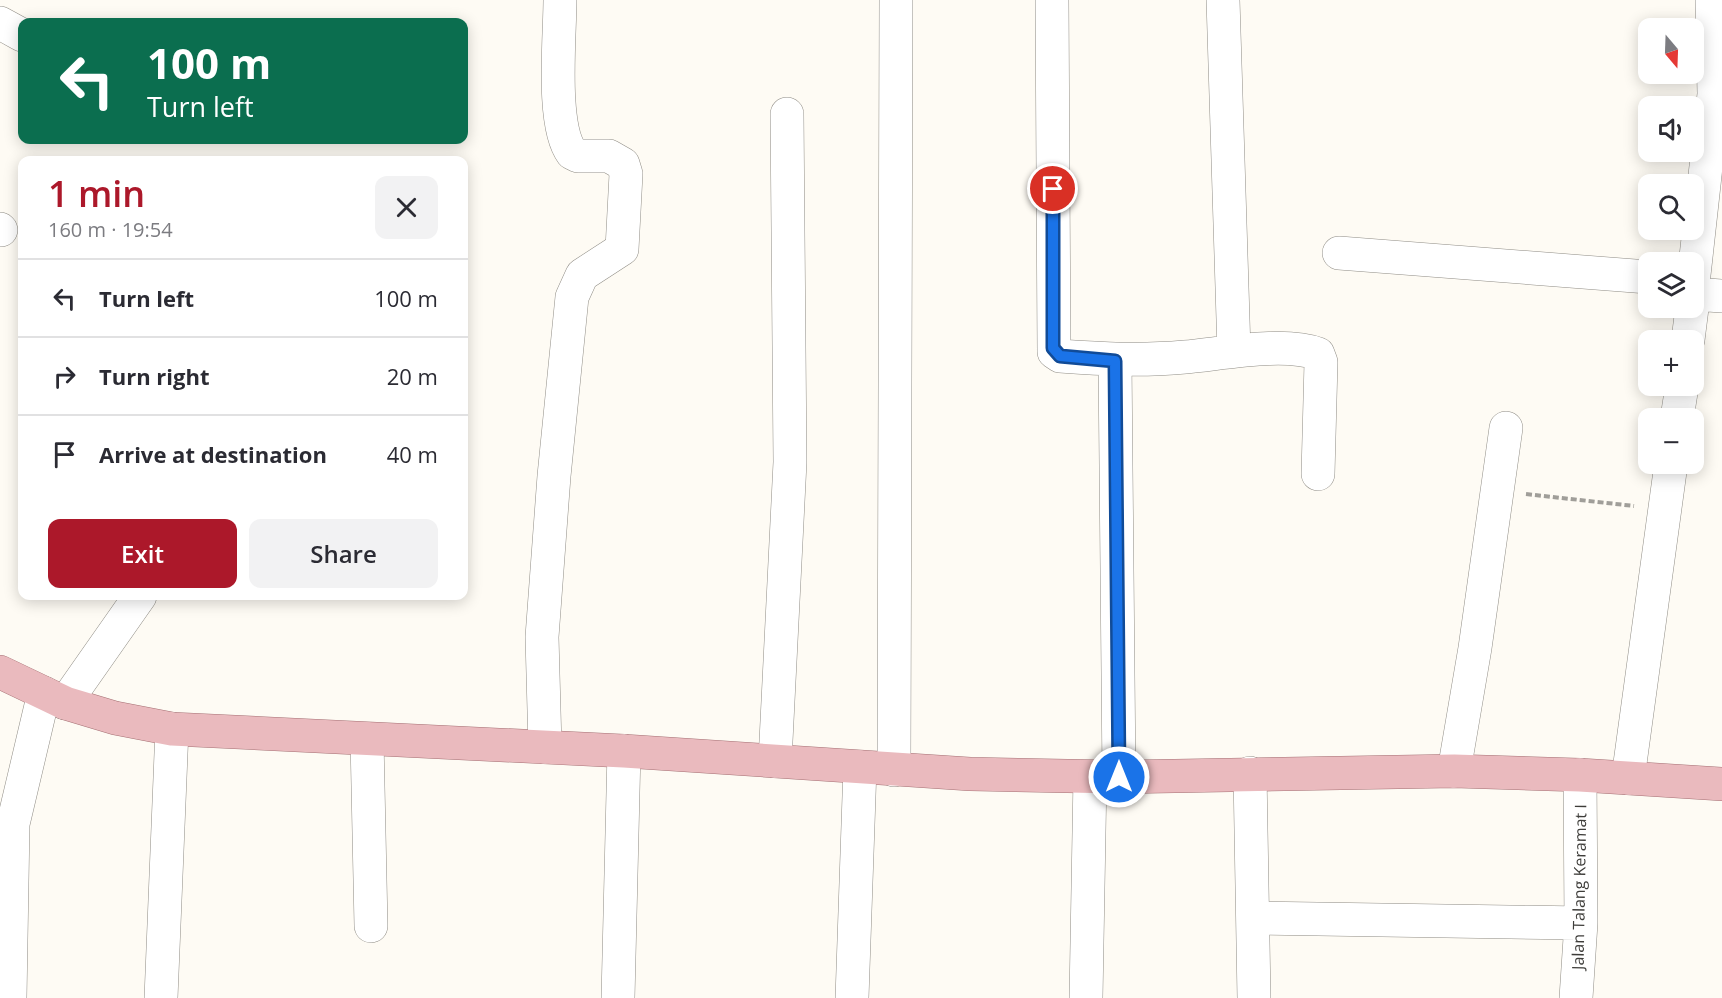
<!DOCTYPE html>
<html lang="en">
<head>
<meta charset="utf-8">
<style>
  :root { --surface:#fff; --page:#f2f2f3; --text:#2b2b33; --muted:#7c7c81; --line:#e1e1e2; --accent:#ac182a }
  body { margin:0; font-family:"Open Sans",sans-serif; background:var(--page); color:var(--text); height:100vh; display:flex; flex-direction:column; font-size:22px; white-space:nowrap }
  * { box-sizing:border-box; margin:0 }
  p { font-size:20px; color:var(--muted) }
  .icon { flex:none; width:33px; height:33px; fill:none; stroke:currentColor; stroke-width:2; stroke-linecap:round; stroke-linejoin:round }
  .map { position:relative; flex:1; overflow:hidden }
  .sheet { position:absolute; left:18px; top:156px; width:450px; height:444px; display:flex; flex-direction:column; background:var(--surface); border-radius:12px; box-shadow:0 3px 15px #0003 }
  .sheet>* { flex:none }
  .banner { position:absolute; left:18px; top:18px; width:450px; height:126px; border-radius:12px; box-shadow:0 3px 15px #0003; background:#0b6e4f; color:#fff; overflow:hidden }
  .needle { width:39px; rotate:161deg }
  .fabs { position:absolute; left:1638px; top:18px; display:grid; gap:12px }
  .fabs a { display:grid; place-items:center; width:66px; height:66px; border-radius:12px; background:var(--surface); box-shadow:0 3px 15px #0003; font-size:30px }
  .pin { position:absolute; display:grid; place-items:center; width:51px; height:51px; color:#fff; margin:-26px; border:3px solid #fff; border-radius:50%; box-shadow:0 2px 6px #0007 }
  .me { position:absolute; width:66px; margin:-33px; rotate:0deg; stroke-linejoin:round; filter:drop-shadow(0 0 4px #0008) }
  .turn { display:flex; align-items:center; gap:21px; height:126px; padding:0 30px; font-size:27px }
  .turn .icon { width:78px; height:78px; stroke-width:2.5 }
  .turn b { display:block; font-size:42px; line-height:51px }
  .round { display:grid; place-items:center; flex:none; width:63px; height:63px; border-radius:12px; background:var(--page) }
  .headline { display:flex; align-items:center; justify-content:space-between; height:102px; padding:0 30px }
  h1 { font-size:36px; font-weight:600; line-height:45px; color:var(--accent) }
  .cta { display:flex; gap:12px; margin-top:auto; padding:12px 30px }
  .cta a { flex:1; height:69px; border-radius:12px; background:var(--accent); color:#fff; font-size:24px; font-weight:600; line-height:69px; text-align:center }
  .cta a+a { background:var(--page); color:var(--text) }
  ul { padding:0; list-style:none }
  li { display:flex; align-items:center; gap:18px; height:78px; padding:0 30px; border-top:2px solid var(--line) }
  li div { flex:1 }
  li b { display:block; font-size:22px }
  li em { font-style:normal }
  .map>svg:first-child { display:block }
</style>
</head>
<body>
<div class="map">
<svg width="1722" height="998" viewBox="0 0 1722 998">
  <rect width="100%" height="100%" fill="#fefbf4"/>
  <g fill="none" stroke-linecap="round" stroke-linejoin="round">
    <defs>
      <path id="minor" d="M 1052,0 L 1054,352 L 1060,356 C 1102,359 1142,361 1185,357 C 1221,354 1284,341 1318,354 L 1321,362 L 1318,474
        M 1223,0 L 1234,351
        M 0,23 L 22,35
        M 0,229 L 1,230
        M 1339,253 L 1648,277
        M 1694,275 L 1714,94 L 1712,0
        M 1694,294 L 1722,296
        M 1688,340 L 1692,308
        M 1115,361 L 1119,777
        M 1677,418 L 1682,386
        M 65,703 L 140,596
        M 367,739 L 371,926
        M 545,747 L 542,637 L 554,476 L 572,297 L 582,275 L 622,249 L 626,174 L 623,164 L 609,156 L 578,156 L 572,153 C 551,126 560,36 560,0
        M 775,761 L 790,462 L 787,114
        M 894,770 L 896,0
        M 1454,771 L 1475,648 L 1506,428
        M 1250,773 L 1254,998
        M 1628,778 L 1671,464
        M 1255,918 L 1581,923
        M 10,998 L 13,824 L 44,693
        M 161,998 L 172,729
        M 618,998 L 624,751
        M 852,998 L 860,767
        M 1086,998 L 1090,777
        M 1576,998 L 1581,923 L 1580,775"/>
      <path id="major" d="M 0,672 L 65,703 L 115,718 L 172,729 L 624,751 L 970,774 L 1119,777 L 1454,771 L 1580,775 L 1722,784"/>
    </defs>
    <!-- minor casing -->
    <use href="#minor" stroke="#908d86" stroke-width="34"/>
    <!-- major casing -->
    <use href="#major" stroke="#a57074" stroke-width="34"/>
    <!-- path -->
    <path stroke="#a09e99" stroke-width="4" stroke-dasharray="6 3" stroke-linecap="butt" d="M 1526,494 L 1634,506"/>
    <!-- minor -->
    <use href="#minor" stroke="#fff" stroke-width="33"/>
    <!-- major -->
    <use href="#major" stroke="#eababe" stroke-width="33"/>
  </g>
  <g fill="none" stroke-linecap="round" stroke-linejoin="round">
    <defs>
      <path id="route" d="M 1053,189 L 1053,348 L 1060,356 L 1115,361 L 1119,777"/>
    </defs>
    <!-- route casing -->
    <use href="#route" stroke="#114b97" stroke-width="15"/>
    <!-- route -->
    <use href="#route" stroke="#1a73e8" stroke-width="10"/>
  </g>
  <g text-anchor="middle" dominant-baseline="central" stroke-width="5" stroke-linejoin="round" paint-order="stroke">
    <!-- street labels -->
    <g font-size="16" fill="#3e3d3a" stroke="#fff">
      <text transform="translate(1579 887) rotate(-89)">Jalan Talang Keramat I</text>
    </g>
  </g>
</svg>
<div class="fabs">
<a><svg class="needle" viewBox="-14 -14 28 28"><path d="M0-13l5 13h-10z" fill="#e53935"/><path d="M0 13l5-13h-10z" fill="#7c7c81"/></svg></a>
<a><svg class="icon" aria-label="sound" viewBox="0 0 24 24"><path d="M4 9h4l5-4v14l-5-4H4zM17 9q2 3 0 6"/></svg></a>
<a><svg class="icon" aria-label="search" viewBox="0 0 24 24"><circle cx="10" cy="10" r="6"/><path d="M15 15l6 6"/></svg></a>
<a><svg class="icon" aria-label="layers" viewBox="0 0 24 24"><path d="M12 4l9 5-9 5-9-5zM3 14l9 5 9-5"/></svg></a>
<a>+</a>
<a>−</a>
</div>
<div class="pin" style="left:1053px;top:189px;background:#d93025"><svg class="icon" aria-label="arrive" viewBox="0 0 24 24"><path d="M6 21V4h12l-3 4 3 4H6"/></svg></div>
<svg class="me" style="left:1119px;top:777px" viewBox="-20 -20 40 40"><circle r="17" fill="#1a73e8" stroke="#fff" stroke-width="3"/><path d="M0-11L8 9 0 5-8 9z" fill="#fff"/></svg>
<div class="banner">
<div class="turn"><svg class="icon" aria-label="left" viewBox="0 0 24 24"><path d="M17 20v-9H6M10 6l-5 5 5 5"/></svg><div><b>100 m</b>Turn left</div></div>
</div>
<section class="sheet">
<div class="headline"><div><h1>1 min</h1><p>160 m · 19:54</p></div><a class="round"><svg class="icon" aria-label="close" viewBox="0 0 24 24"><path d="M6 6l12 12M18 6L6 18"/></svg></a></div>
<ul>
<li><svg class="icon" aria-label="left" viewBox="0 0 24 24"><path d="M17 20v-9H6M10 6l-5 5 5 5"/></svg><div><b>Turn left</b></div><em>100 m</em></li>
<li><svg class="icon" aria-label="right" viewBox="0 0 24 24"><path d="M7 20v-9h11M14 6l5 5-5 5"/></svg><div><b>Turn right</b></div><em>20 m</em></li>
<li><svg class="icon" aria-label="arrive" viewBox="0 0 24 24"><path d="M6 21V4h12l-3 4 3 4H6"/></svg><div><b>Arrive at destination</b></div><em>40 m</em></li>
</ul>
<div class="cta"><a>Exit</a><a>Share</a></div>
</section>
</div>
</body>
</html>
